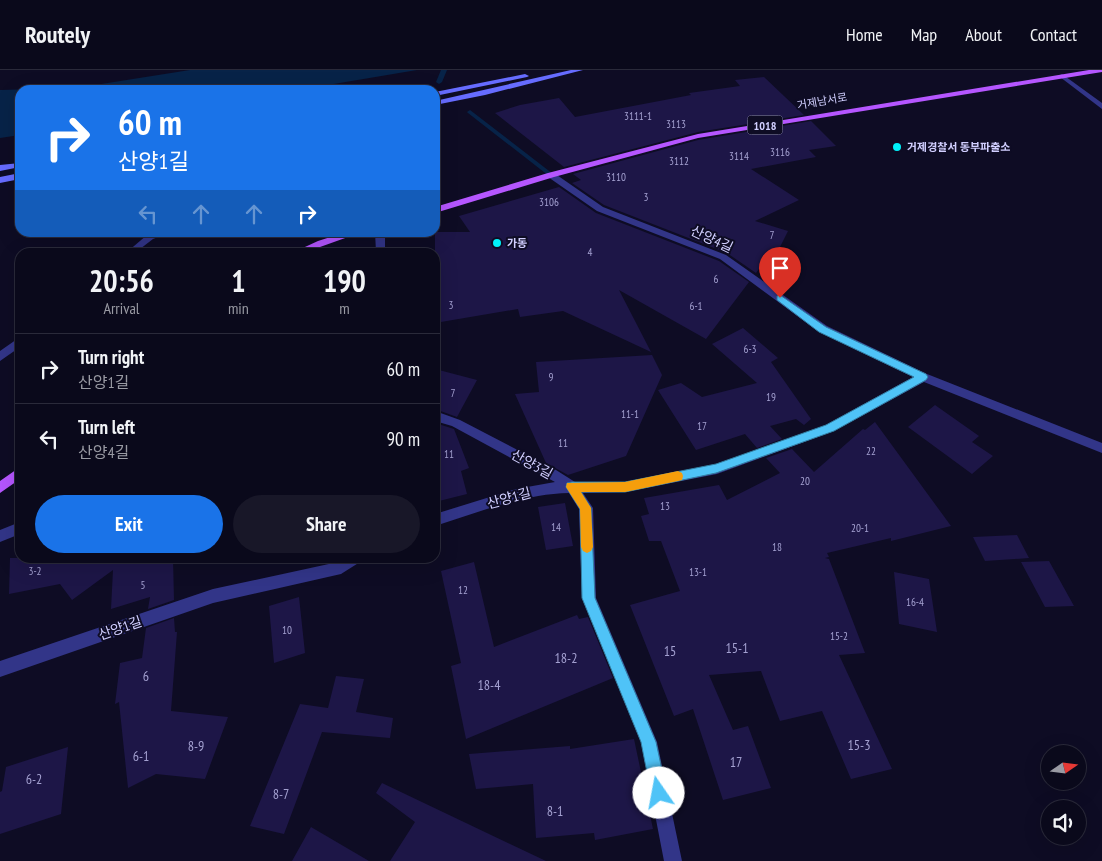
<!DOCTYPE html>
<html lang="en">
<head>
<meta charset="utf-8">
<style>
  :root { --surface:#0a091b; --page:#181728; --text:#f1f3f6; --muted:#999aa3; --line:#2a2a3a; --accent:#1a73e8 }
  body { margin:0; font-family:"PT Sans Narrow","Noto Sans KR",sans-serif; background:var(--page); color:var(--text); height:100vh; display:flex; flex-direction:column; font-size:19px; white-space:nowrap }
  * { box-sizing:border-box; margin:0 }
  p { font-size:16px; color:var(--muted) }
  .icon { flex:none; width:28px; height:28px; fill:none; stroke:currentColor; stroke-width:2; stroke-linecap:round; stroke-linejoin:round }
  .map { position:relative; flex:1; overflow:hidden }
  .details { position:absolute; left:15px; top:178px; width:425px; height:315px; display:flex; flex-direction:column; background:var(--surface); border-radius:15px; box-shadow:0 5px 20px #0002,0 0 0 1px var(--line) }
  .details>* { flex:none }
  .banner { position:absolute; left:15px; top:15px; width:425px; height:152px; border-radius:15px; box-shadow:0 5px 20px #0002,0 0 0 1px var(--line); background:#1a73e8; color:#fff; overflow:hidden }
  .needle { width:32px; rotate:76deg }
  .tools { position:absolute; left:1041px; top:675px; display:grid; gap:10px }
  .tools a { display:grid; place-items:center; width:45px; height:45px; border-radius:50%; background:var(--surface); box-shadow:0 5px 20px #0002,0 0 0 1px var(--line); font-size:25px }
  .pin { position:absolute; display:grid; place-items:center; width:42px; height:42px; color:#fff; margin:-51px -21px; border-radius:50% 50% 50% 0; rotate:-45deg; box-shadow:0 0 5px #0007 }
  .pin .icon { rotate:45deg }
  .me { position:absolute; width:55px; margin:-28px; rotate:348deg; stroke-linejoin:round; filter:drop-shadow(0 0 4px #0008) }
  .turn { display:flex; align-items:center; gap:18px; height:105px; padding:0 20px; font-size:22px }
  .turn .icon { width:65px; height:65px; stroke-width:2.5 }
  .turn b { display:block; font-size:35px; line-height:42px }
  .lanes { display:flex; align-items:center; height:48px; padding:0 20px; background:#0003; justify-content:center; gap:25px; direction:ltr }
  .lanes .off { opacity:.35 }
  .eta { display:flex; justify-content:space-evenly; align-items:center; height:85px; text-align:center }
  .eta b { font-size:30px; font-weight:600; line-height:35px }
  .cta { display:flex; gap:10px; margin-top:auto; padding:10px 20px }
  .cta a { flex:1; height:58px; border-radius:30px; background:var(--accent); color:#fff; font-size:20px; font-weight:600; line-height:58px; text-align:center }
  .cta a+a { background:var(--page); color:var(--text) }
  ul { padding:0; list-style:none }
  li { display:flex; align-items:center; gap:15px; height:70px; padding:0 20px; border-top:1px solid var(--line) }
  li div { flex:1 }
  li b { display:block; font-size:19px }
  li em { font-style:normal }
  header { display:flex; align-items:center; gap:30px; box-sizing:border-box; height:70px; padding:0 25px; background:var(--surface); border-bottom:1px solid var(--line) }
  header strong { font-size:24px }
  nav { display:flex; gap:28px; margin-inline-start:auto; font-size:18px }
  .map>svg:first-child { display:block }
</style>
</head>
<body>
<header>
<strong>Routely</strong>
<nav><a>Home</a><a>Map</a><a>About</a><a>Contact</a></nav>
</header>
<div class="map">
<svg width="1102" height="791" viewBox="0 0 1102 791">
  <rect width="100%" height="100%" fill="#0e0c24"/>
  <!-- water -->
  <path fill="#072348" d="M 190,0 L 417,0 L 298,20 L 20,20 L 20,65 L 0,68 L 0,20 L 76,18 Z"/>
  <g fill="none" stroke-linecap="round" stroke-linejoin="round">
    <!-- stream -->
    <path fill="#072348" fill-rule="evenodd" d="M 441,0 L 447,0 L 442,12 L 439,14 L 436,12 Z
      M 470,40 L 553,104 L 553,106 L 549,106 L 468,43 L 467,42 Z"/>
  </g>
  <!-- building -->
  <path fill="#1d1647" d="M 764,7 L 804,45 L 698,62 L 564,97 L 495,43 L 520,35 L 559,28 L 575,47 L 691,25 L 689,23 L 740,16 L 735,10 Z
    M 811,51 L 836,76 L 809,80 L 816,87 L 751,99 L 799,130 L 755,151 L 788,161 L 774,189 L 768,187 L 756,203 L 727,183 L 604,135 L 572,113 L 581,110 L 573,104 L 698,70 Z
    M 559,117 L 596,143 L 719,191 L 749,212 L 706,269 L 619,220 L 651,282 L 563,241 L 520,247 L 518,239 L 435,253 L 435,162 L 470,162 L 459,146 Z
    M 743,258 L 778,288 L 771,292 L 811,349 L 804,355 L 796,349 L 770,356 L 782,369 L 757,378 L 745,364 L 696,380 L 658,320 L 681,313 L 702,327 L 757,313 L 712,274 Z
    M 652,285 L 662,305 L 626,386 L 568,405 L 546,393 L 515,324 L 539,322 L 536,292 Z
    M 435,299 L 477,310 L 457,347 L 435,339 Z
    M 935,335 L 979,366 L 972,372 L 993,386 L 972,404 L 908,357 Z
    M 875,352 L 951,456 L 891,471 L 891,468 L 827,483 L 829,487 L 825,488 L 829,489 L 865,583 L 839,585 L 892,699 L 851,709 L 822,641 L 780,651 L 761,601 L 709,605 L 733,660 L 748,656 L 771,718 L 723,730 L 693,639 L 674,646 L 630,535 L 680,521 L 661,471 L 649,471 L 641,446 L 649,444 L 644,428 L 719,415 L 727,430 L 780,403 L 766,388 L 792,379 L 814,402 L 863,359 L 865,360 Z
    M 435,353 L 454,359 L 469,398 L 461,401 L 467,424 L 435,432 Z
    M 565,433 L 573,476 L 546,480 L 538,437 Z
    M 1017,465 L 1029,488 L 985,491 L 973,467 Z
    M 10,488 L 173,488 L 174,530 L 148,539 L 150,527 L 111,539 L 113,500 L 72,530 L 60,514 L 9,524 Z
    M 1049,491 L 1074,536 L 1045,537 L 1021,492 Z
    M 474,492 L 494,577 L 577,545 L 579,549 L 588,547 L 613,608 L 466,669 L 451,596 L 461,593 L 441,501 Z
    M 894,502 L 929,509 L 937,562 L 899,554 Z
    M 299,527 L 305,583 L 274,593 L 269,536 Z
    M 174,548 L 175,562 L 177,562 L 171,641 L 228,647 L 205,709 L 156,704 L 128,718 L 119,632 L 115,634 L 120,593 L 142,588 L 146,558 Z
    M 336,606 L 364,609 L 356,642 L 393,648 L 390,668 L 322,662 L 284,764 L 250,756 L 300,634 L 328,638 Z
    M 634,669 L 653,759 L 595,770 L 594,763 L 536,768 L 533,714 L 476,719 L 469,684 L 570,676 L 570,679 Z
    M 68,677 L 61,744 L 0,764 L 0,722 L 2,721 L 6,697 Z
    M 382,713 L 546,791 L 390,791 L 415,752 L 376,723 Z
    M 311,757 L 369,791 L 292,791 Z"/>
  <g fill="none" stroke-linecap="round" stroke-linejoin="round">
    <!-- lane -->
    <path fill="#323588" fill-rule="evenodd" d="M 1062,4 L 1102,33 L 1102,39 L 1060,7 L 1058,6 Z
      M 20,452 L 20,464 L 0,472 L 0,460 Z"/>
    <!-- street -->
    <path fill="#323588" fill-rule="evenodd" d="M 548,103 L 554,103 L 603,137 L 726,185 L 827,256 L 927,304 L 1102,373 L 1102,383 L 924,312 L 834,361 L 717,404 L 625,422 L 583,423 L 593,438 L 596,528 L 657,672 L 682,791 L 664,791 L 641,672 L 582,528 L 579,439 L 569,423 C 523,424 479,442 435,456 L 435,444 L 516,419 L 555,412 L 452,356 L 435,351 L 435,341 L 460,350 L 556,400 L 575,412 L 625,412 L 717,394 L 826,355 L 913,307 L 819,262 L 720,189 L 597,141 L 548,107 Z
      M 155,162 L 171,162 L 153,169 L 136,182 L 127,182 L 147,165 Z
      M 375,162 L 385,162 L 385,182 L 376,182 Z
      M 20,267 L 20,277 L 0,291 L 0,281 Z
      M 345,488 L 362,488 L 360,492 L 341,504 L 213,533 L 0,607 L 0,591 L 213,519 L 338,492 Z"/>
    <!-- secondary -->
    <path fill="#666cff" fill-rule="evenodd" d="M 571,0 L 583,0 L 485,25 L 435,35 L 435,31 Z
      M 525,4 L 529,6 L 527,7 L 435,26 L 435,22 Z
      M 20,93 L 20,97 L 0,101 L 0,95 Z
      M 20,103 L 20,109 L 0,113 L 0,107 Z"/>
    <!-- primary -->
    <path fill="#b556ff" fill-rule="evenodd" d="M 1089,0 L 1102,0 L 1102,2 L 698,68 L 554,107 L 435,143 L 435,137 L 548,103 L 698,64 Z
      M 346,162 L 362,162 L 306,182 L 294,182 L 318,171 Z
      M 20,397 L 20,409 L 0,423 L 0,411 Z"/>
  </g>
  <!-- route -->
  <path fill="#4fc3f7" stroke="#337fa1" d="M 780,225 L 826,257 L 926,304 L 928,307 L 926,310 L 834,361 L 716,403 L 625,422 L 581,422 L 591,438 L 595,528 L 656,672 L 667,723 L 664,728 L 659,731 L 654,728 L 651,723 L 641,672 L 582,528 L 580,439 L 566,417 L 567,413 L 572,412 L 625,412 L 716,394 L 826,355 L 914,307 L 819,262 L 777,230 L 777,226 Z"/>
  <!-- slow -->
  <path fill="#f59e0b" d="M 678,401 L 682,403 L 683,406 L 682,410 L 678,411 L 625,422 L 581,422 L 591,438 L 593,477 L 591,481 L 587,483 L 583,481 L 581,477 L 580,439 L 566,417 L 567,413 L 625,412 Z"/>
  <!-- markers -->
  <g fill="#00f2fa" stroke="#0e0c24" stroke-width="2">
    <circle cx="897" cy="77" r="5"/>
    <circle cx="497" cy="173" r="5"/>
  </g>
  <g text-anchor="middle" dominant-baseline="central" stroke-width="4" stroke-linejoin="round" paint-order="stroke">
    <!-- far-street labels -->
    <g font-size="11" fill="#d1cfff" stroke="#0e0c24">
      <text transform="translate(822 31) rotate(-10)">거제남서로</text>
    </g>
    <!-- number labels -->
    <g font-size="11" fill="#a4a1d1">
      <text x="638" y="46">3111-1</text>
      <text x="676" y="54">3113</text>
      <text x="780" y="82">3116</text>
      <text x="739" y="86">3114</text>
      <text x="679" y="91">3112</text>
      <text x="616" y="107">3110</text>
      <text x="646" y="127">3</text>
      <text x="549" y="132">3106</text>
      <text x="772" y="165">7</text>
      <text x="590" y="182">4</text>
      <text x="716" y="209">6</text>
      <text x="451" y="235">3</text>
      <text x="696" y="236">6-1</text>
      <text x="750" y="279">6-3</text>
      <text x="551" y="307">9</text>
      <text x="453" y="323">7</text>
      <text x="771" y="327">19</text>
      <text x="630" y="344">11-1</text>
      <text x="702" y="356">17</text>
      <text x="563" y="373">11</text>
      <text x="871" y="381">22</text>
      <text x="449" y="384">11</text>
      <text x="805" y="411">20</text>
      <text x="665" y="436">13</text>
      <text x="556" y="457">14</text>
      <text x="860" y="458">20-1</text>
      <text x="777" y="477">18</text>
      <text x="35" y="501">3-2</text>
      <text x="698" y="502">13-1</text>
      <text x="143" y="515">5</text>
      <text x="463" y="520">12</text>
      <text x="915" y="532">16-4</text>
      <text x="287" y="560">10</text>
      <text x="839" y="566">15-2</text>
    </g>
    <!-- far-poi labels -->
    <g font-size="11" font-weight="bold" fill="#d1cfff" stroke="#0e0c24" text-anchor="start">
      <text x="907" y="77">거제경찰서 동부파출소</text>
      <text x="507" y="173">가동</text>
    </g>
    <!-- shield labels -->
    <rect fill="#0e0c24" stroke="#9694bd" stroke-width="1" x="747.5" y="45.5" width="35" height="19" rx="4"/>
    <g font-size="12" font-weight="bold" fill="#d1cfff">
      <text x="765" y="55">1018</text>
    </g>
    <!-- street labels -->
    <g font-size="14" fill="#d1cfff" stroke="#0e0c24">
      <text transform="translate(712 169) rotate(25)">산양4길</text>
      <text transform="translate(532 394) rotate(29)">산양3길</text>
      <text transform="translate(509 428) rotate(-15)">산양1길</text>
      <text transform="translate(120 558) rotate(-19)">산양1길</text>
    </g>
    <!-- near-number labels -->
    <g font-size="14" fill="#a4a1d1">
      <text x="737" y="578">15-1</text>
      <text x="670" y="581">15</text>
      <text x="566" y="588">18-2</text>
      <text x="146" y="606">6</text>
      <text x="489" y="615">18-4</text>
      <text x="859" y="675">15-3</text>
      <text x="196" y="676">8-9</text>
      <text x="141" y="686">6-1</text>
      <text x="736" y="692">17</text>
      <text x="34" y="709">6-2</text>
      <text x="281" y="724">8-7</text>
      <text x="555" y="741">8-1</text>
    </g>
  </g>
</svg>
<div class="tools">
<a><svg class="needle" viewBox="-14 -14 28 28"><path d="M0-13l5 13h-10z" fill="#e53935"/><path d="M0 13l5-13h-10z" fill="#999aa3"/></svg></a>
<a><svg class="icon" aria-label="sound" viewBox="0 0 24 24"><path d="M4 9h4l5-4v14l-5-4H4zM17 9q2 3 0 6"/></svg></a>
</div>
<div class="pin" style="left:780px;top:228px;background:#d93025"><svg class="icon" aria-label="arrive" viewBox="0 0 24 24"><path d="M6 21V4h12l-3 4 3 4H6"/></svg></div>
<svg class="me" style="left:659px;top:723px" viewBox="-20 -20 40 40"><circle r="19" fill="#fff"/><path d="M0-13L10 11 0 6-10 11z" fill="#4fc3f7"/></svg>
<div class="banner">
<div class="turn"><svg class="icon" aria-label="right" viewBox="0 0 24 24"><path d="M7 20v-9h11M14 6l5 5-5 5"/></svg><div><b>60 m</b>산양1길</div></div>
<div class="lanes"><svg class="icon off" aria-label="left" viewBox="0 0 24 24"><path d="M17 20v-9H6M10 6l-5 5 5 5"/></svg><svg class="icon off" aria-label="ahead" viewBox="0 0 24 24"><path d="M12 20V5M6 11l6-6 6 6"/></svg><svg class="icon off" aria-label="ahead" viewBox="0 0 24 24"><path d="M12 20V5M6 11l6-6 6 6"/></svg><svg class="icon" aria-label="right" viewBox="0 0 24 24"><path d="M7 20v-9h11M14 6l5 5-5 5"/></svg></div>
</div>
<section class="details">
<div class="eta">
<div><b>20:56</b><p>Arrival</p></div>
<div><b>1</b><p>min</p></div>
<div><b>190</b><p>m</p></div>
</div>
<ul>
<li><svg class="icon" aria-label="right" viewBox="0 0 24 24"><path d="M7 20v-9h11M14 6l5 5-5 5"/></svg><div><b>Turn right</b><p>산양1길</p></div><em>60 m</em></li>
<li><svg class="icon" aria-label="left" viewBox="0 0 24 24"><path d="M17 20v-9H6M10 6l-5 5 5 5"/></svg><div><b>Turn left</b><p>산양4길</p></div><em>90 m</em></li>
</ul>
<div class="cta"><a>Exit</a><a>Share</a></div>
</section>
</div>
</body>
</html>
